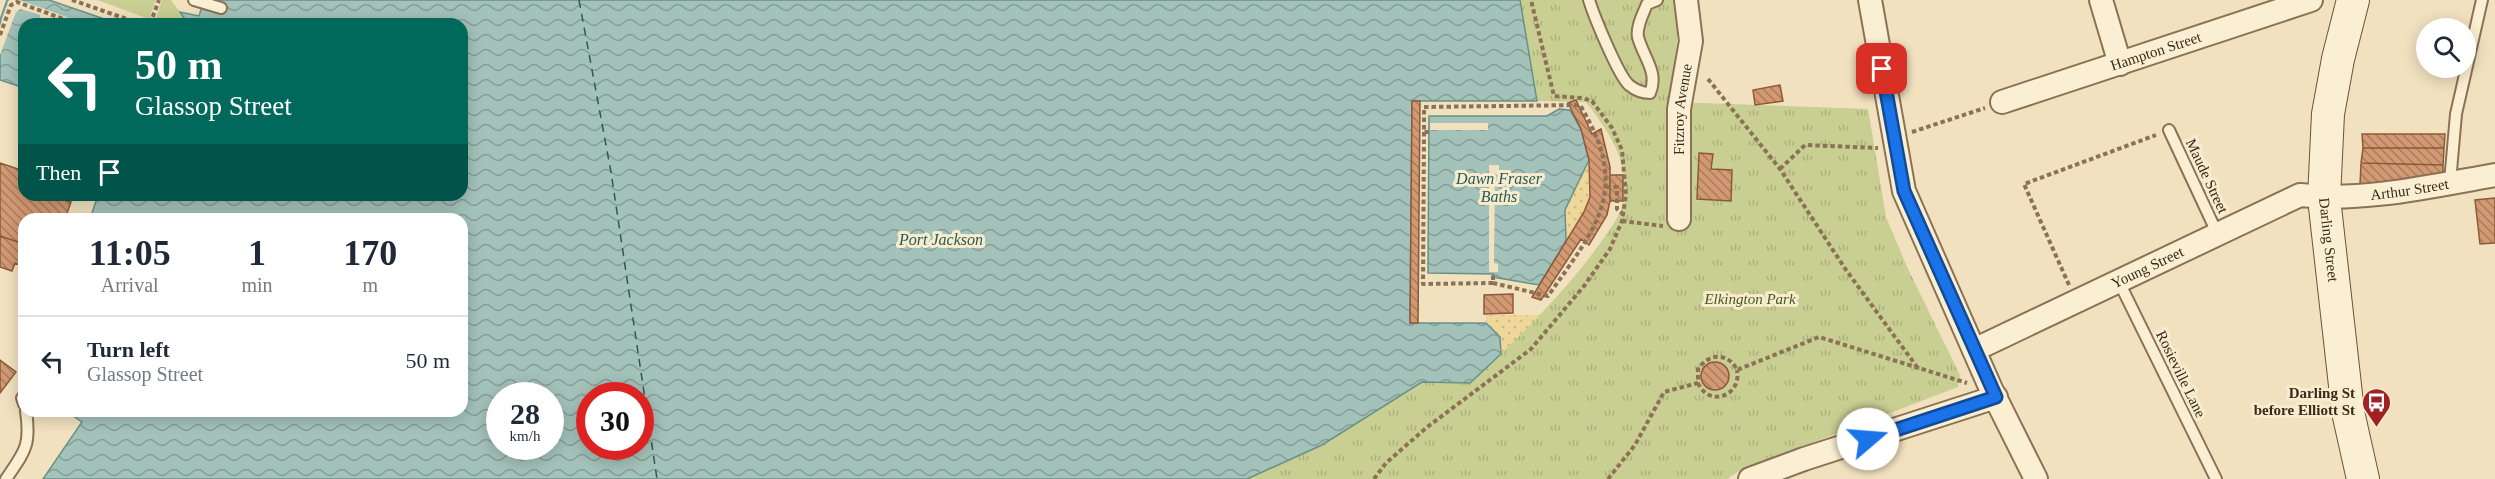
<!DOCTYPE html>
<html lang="en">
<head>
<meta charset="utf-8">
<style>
  :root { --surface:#fff; --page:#f6f6f7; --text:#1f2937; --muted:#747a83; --line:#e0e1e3 }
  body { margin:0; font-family:Georgia,serif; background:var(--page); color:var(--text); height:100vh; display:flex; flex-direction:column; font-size:22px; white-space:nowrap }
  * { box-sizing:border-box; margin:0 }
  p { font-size:20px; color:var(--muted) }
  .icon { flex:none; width:33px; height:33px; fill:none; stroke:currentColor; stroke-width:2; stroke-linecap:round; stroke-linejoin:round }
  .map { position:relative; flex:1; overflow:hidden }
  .panel { position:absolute; left:18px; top:213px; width:450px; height:204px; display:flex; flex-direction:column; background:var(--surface); border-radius:18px; box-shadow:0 3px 15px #0003 }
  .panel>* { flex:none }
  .banner { position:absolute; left:18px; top:18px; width:450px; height:183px; border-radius:18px; box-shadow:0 3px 15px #0003; background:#00695c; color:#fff; overflow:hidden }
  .fabs { position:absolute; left:2416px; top:18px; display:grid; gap:12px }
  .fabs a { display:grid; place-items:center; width:60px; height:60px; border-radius:50%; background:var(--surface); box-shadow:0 3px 15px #0003; font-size:30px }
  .speed { position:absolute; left:486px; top:382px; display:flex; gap:12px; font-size:30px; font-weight:700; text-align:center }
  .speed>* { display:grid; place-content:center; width:78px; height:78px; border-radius:50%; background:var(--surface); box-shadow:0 3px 15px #0003; line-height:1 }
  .speed small { font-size:15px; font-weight:400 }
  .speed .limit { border:9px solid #d22; background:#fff; color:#111 }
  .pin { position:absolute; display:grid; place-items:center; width:51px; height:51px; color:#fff; margin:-26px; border-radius:12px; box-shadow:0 3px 9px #0006 }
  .me { position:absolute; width:66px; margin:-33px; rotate:72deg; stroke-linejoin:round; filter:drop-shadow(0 0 4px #0008) }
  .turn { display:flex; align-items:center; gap:21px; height:126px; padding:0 18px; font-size:27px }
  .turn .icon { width:78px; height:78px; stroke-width:2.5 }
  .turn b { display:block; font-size:42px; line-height:51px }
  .then { display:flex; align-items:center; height:57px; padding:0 18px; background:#0003; gap:12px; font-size:22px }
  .eta { display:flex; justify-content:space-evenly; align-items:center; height:102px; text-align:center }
  .eta b { font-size:36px; font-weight:700; line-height:42px }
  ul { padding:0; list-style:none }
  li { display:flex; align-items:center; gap:18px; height:90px; padding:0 18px; border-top:2px solid var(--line) }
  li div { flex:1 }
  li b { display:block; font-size:22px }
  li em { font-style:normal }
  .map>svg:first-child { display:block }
</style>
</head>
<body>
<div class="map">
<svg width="2495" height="479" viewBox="0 0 2495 479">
  <defs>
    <pattern id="sand-dots" width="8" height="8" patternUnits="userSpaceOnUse" patternTransform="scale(1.5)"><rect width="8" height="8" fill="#efd79a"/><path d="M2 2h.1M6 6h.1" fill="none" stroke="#ceb984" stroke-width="1.8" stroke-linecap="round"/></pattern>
    <pattern id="park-tufts" width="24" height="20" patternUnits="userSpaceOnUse" patternTransform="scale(1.5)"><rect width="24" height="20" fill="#c9cf92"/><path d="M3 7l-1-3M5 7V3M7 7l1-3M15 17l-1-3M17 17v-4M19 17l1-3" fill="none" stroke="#adb27d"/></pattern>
    <pattern id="water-waves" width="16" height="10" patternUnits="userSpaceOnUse" patternTransform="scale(1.5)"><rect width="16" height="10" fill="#a3c2b9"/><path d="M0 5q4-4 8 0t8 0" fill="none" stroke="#869e96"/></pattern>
    <pattern id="building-back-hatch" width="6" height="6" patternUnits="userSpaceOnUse" patternTransform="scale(1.5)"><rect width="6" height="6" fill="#d29972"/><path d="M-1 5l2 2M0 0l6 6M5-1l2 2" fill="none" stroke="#ab7d5d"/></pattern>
  </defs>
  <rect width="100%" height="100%" fill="#f1e1bf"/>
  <!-- grass -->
  <path fill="#c9cf92" d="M 97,0 L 156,0 L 149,19 Z
    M 162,0 L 171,0 L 184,18 L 181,24 L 165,24 L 155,20 Z"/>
  <!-- sand -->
  <path fill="url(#sand-dots)" d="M 1589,160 L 1590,197 L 1584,212 L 1566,240 L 1565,210 Z
    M 1486,315 L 1540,315 L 1501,354 L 1500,337 L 1486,323 Z"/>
  <!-- park -->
  <path fill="url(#park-tufts)" d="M 1520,0 L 1675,0 L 1678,27 L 1673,102 L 1868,109 L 1886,217 L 1908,269 L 1960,375 L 1958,387 L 1741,470 L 1727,479 L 1247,479 L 1322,445 L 1422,382 L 1470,383 C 1517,339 1563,295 1601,242 C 1610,229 1623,213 1624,197 C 1627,155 1609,133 1586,102 L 1537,101 Z"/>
  <!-- water -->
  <path fill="url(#water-waves)" stroke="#699186" stroke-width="1.5" fill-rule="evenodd" d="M 7,0 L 49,0 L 119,24 L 24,24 L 24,88 L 0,80 L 0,20 Z
    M 204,0 L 1520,0 L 1537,101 L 1412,101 L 1410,323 L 1486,323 L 1500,337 L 1501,354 L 1470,383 L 1422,382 L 1322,445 L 1247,479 L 43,479 L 82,422 L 66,411 L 462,411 L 462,219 L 90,219 L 98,195 L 462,195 L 462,24 L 195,24 L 184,18 L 180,12 L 199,16 ZM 500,396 L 550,396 L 550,447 L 500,447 ZM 590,396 L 640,396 L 640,447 L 590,447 Z
    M 1559,109 L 1570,110 L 1581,129 L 1589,160 L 1565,210 L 1566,240 L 1563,246 L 1539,285 L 1493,277 L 1493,274 L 1428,273 L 1429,116 L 1547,116 Z"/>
  <!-- pier -->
  <path fill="#f1e1bf" d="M 9,0 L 20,0 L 86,24 L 63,24 L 49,19 L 41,24 L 40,15 L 21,9 L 16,12 L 0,55 L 0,26 Z
    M 1430,123 L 1488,123 L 1488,130 L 1430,130 Z
    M 1489,165 L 1499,165 L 1499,174 L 1495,174 L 1494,263 L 1498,264 L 1498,272 L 1489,272 Z"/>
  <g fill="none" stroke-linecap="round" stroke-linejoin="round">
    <!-- ferry -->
    <path stroke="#2a5a56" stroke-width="1.5" stroke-dasharray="8 6" stroke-linecap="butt" d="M 579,0 L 611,172 L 657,479"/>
  </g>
  <!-- building -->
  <path fill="url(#building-back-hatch)" stroke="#8c5a3a" stroke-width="1.5" d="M 1780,85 L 1783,101 L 1755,105 L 1753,90 Z
    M 1576,100 L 1592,134 L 1601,129 L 1610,167 L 1610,201 L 1607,215 L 1589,245 L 1581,239 L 1541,300 L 1532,297 L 1584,212 L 1590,197 L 1589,160 L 1581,129 L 1568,103 Z
    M 1412,101 L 1420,101 L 1418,323 L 1410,323 Z
    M 2362,134 L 2445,134 L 2444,148 L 2363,148 Z
    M 2363,148 L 2444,148 L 2443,165 L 2361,163 Z
    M 1699,153 L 1713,154 L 1711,169 L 1732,170 L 1731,201 L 1697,199 Z
    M 0,163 L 24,171 L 24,195 L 66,195 L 64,200 L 71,202 L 65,219 L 24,219 L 24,244 L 0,236 Z
    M 2361,163 L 2443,165 L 2443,177 L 2360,185 Z
    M 1610,175 L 1623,175 L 1623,201 L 1610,201 Z
    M 2495,198 L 2495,243 L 2480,244 L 2475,200 Z
    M 0,236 L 24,244 L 24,267 L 15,263 L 12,271 L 0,267 Z
    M 1513,294 L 1513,313 L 1484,314 L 1484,295 Z
    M 0,360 L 16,372 L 0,393 Z
    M1701 376a14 14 0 1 1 28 0a14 14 0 1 1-28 0Z"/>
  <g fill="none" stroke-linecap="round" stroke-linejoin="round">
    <defs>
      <path id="lane" d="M 194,0 L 221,8
        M 1589,0 C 1594,16 1618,75 1629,85 C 1635,90 1642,93 1650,93 C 1659,72 1643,57 1638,37 C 1636,27 1643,14 1647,4 L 1657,0
        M 2169,130 L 2218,235
        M 2450,182 L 2456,114 L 2482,0
        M 2119,282 L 2216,479
        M 22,398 L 24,404
        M 6,479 C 25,451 31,446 26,411"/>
      <g id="street">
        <path d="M 1870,0 L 1904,191 L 1991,389 L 2036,479"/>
        <path d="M 2101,0 L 2120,64"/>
        <path id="s1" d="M 2002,102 L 2311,0"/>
        <path id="s2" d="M 1679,219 L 1679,109 L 1691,41 L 1686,0"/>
        <path id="s3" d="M 1974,350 L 2300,195 C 2364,202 2432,186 2495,175"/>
        <path d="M 1750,479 L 1804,459 L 1996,397"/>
      </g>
      <g id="secondary">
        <path id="s4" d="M 2353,0 L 2338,59 L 2328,114 L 2324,198 L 2348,412 L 2363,479"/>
      </g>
    </defs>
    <!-- lane casing -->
    <use href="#lane" stroke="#8b7256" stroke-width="14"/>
    <!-- street casing -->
    <use href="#street" stroke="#8b7256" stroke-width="26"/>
    <!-- secondary casing -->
    <use href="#secondary" stroke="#6c5239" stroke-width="34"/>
    <!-- path -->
    <path stroke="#8b7256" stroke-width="4" stroke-dasharray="4.5 3" stroke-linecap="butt" d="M 72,0 L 141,24
      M 150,24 L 159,0
      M 0,35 L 11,5 L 17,2 L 77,24
      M 1708,79 L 1780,169 L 1846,270 L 1917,367
      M 1424,132 L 1423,284 L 1493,283 L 1493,274
      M 1429,132 L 1424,132 L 1424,107 L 1580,105 C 1631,189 1598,225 1548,296 L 1493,283
      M 1912,132 L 1985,108
      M 1780,169 L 1805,145 L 1878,148
      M 1606,187 L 1617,187 L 1617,209 L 1623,214
      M 1622,221 L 1663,226
      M 2069,285 L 2024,184 L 2156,135
      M 1698,383 C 1709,408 1742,396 1737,370
      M 1374,479 L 1386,463 L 1426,428 L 1531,349 L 1584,286 L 1610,249 L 1622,221 L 1626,195 L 1622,150 L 1612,128 L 1592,101 L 1582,98 L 1554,96 L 1531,0
      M 1608,479 L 1635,445 L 1664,392 L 1698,383 L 1698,369 C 1709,353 1728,352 1737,370 L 1819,337 L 1967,383"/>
    <!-- lane -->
    <use href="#lane" stroke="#fbefd3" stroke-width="10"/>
    <!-- street -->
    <use href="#street" stroke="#fbefd3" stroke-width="22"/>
    <!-- secondary -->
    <use href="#secondary" stroke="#fbefd3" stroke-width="32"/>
  </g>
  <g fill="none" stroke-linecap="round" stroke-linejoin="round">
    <defs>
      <path id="route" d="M 1868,439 L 1996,397 L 1904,191 L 1882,69"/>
    </defs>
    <!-- route casing -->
    <use href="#route" stroke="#114b97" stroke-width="15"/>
    <!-- route -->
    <use href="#route" stroke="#1a73e8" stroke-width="10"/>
  </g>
  <!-- icons -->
  <defs>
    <symbol id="bus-pin" viewBox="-11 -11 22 30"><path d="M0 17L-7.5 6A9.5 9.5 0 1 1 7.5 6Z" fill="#9e2224" stroke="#f8eccf"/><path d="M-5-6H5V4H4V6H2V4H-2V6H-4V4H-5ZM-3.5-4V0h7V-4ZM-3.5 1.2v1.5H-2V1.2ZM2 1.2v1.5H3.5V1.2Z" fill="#fff"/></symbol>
  </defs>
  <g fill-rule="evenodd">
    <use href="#bus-pin" x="2360" y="386" width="33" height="45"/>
  </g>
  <g text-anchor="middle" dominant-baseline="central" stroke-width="6" stroke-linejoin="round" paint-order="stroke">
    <!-- street labels -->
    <g font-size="15" fill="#392a1c" stroke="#f8eccf">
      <text stroke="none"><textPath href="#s1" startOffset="162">Hampton Street</textPath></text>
      <text stroke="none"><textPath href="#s2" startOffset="110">Fitzroy Avenue</textPath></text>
      <text transform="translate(2207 176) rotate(65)">Maude Street</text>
      <text stroke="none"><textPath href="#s3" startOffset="471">Arthur Street</textPath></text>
      <text stroke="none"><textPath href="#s4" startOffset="243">Darling Street</textPath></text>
      <text stroke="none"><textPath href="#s3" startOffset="192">Young Street</textPath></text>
      <text transform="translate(2181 374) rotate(64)">Rosieville Lane</text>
    </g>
    <!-- park labels -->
    <g font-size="15" font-style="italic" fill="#4a5721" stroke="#f8eccf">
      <text x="1750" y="299">Elkington Park</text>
    </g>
    <!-- poi labels -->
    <g font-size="15" font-weight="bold" fill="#392a1c" stroke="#f8eccf" text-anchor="end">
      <text x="2355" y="393">Darling St<tspan x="2355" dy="17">before Elliott St</tspan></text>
    </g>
    <!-- water labels -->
    <g font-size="16" font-style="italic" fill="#2a5a56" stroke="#f8eccf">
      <text x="1499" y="178">Dawn Fraser<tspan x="1499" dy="18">Baths</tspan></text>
      <text x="941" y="239">Port Jackson</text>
    </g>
  </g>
</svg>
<div class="fabs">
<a><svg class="icon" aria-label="search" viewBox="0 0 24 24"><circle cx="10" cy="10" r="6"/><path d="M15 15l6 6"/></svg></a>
</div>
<div class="speed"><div>28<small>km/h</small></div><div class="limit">30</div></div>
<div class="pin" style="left:1882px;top:69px;background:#d93025"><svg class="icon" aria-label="arrive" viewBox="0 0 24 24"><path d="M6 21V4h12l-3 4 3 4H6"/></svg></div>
<svg class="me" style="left:1868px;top:439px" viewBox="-20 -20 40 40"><circle r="19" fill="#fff"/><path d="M0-13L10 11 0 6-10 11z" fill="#1a73e8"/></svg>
<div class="banner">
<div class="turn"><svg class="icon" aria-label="left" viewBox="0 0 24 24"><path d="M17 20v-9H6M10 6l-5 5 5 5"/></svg><div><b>50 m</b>Glassop Street</div></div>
<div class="then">Then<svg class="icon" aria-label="arrive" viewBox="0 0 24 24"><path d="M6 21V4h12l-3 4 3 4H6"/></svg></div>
</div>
<section class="panel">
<div class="eta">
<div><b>11:05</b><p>Arrival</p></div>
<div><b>1</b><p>min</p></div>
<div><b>170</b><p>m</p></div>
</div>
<ul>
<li><svg class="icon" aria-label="left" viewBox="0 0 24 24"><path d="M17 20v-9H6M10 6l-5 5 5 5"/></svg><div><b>Turn left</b><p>Glassop Street</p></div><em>50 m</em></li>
</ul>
</section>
</div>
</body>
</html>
